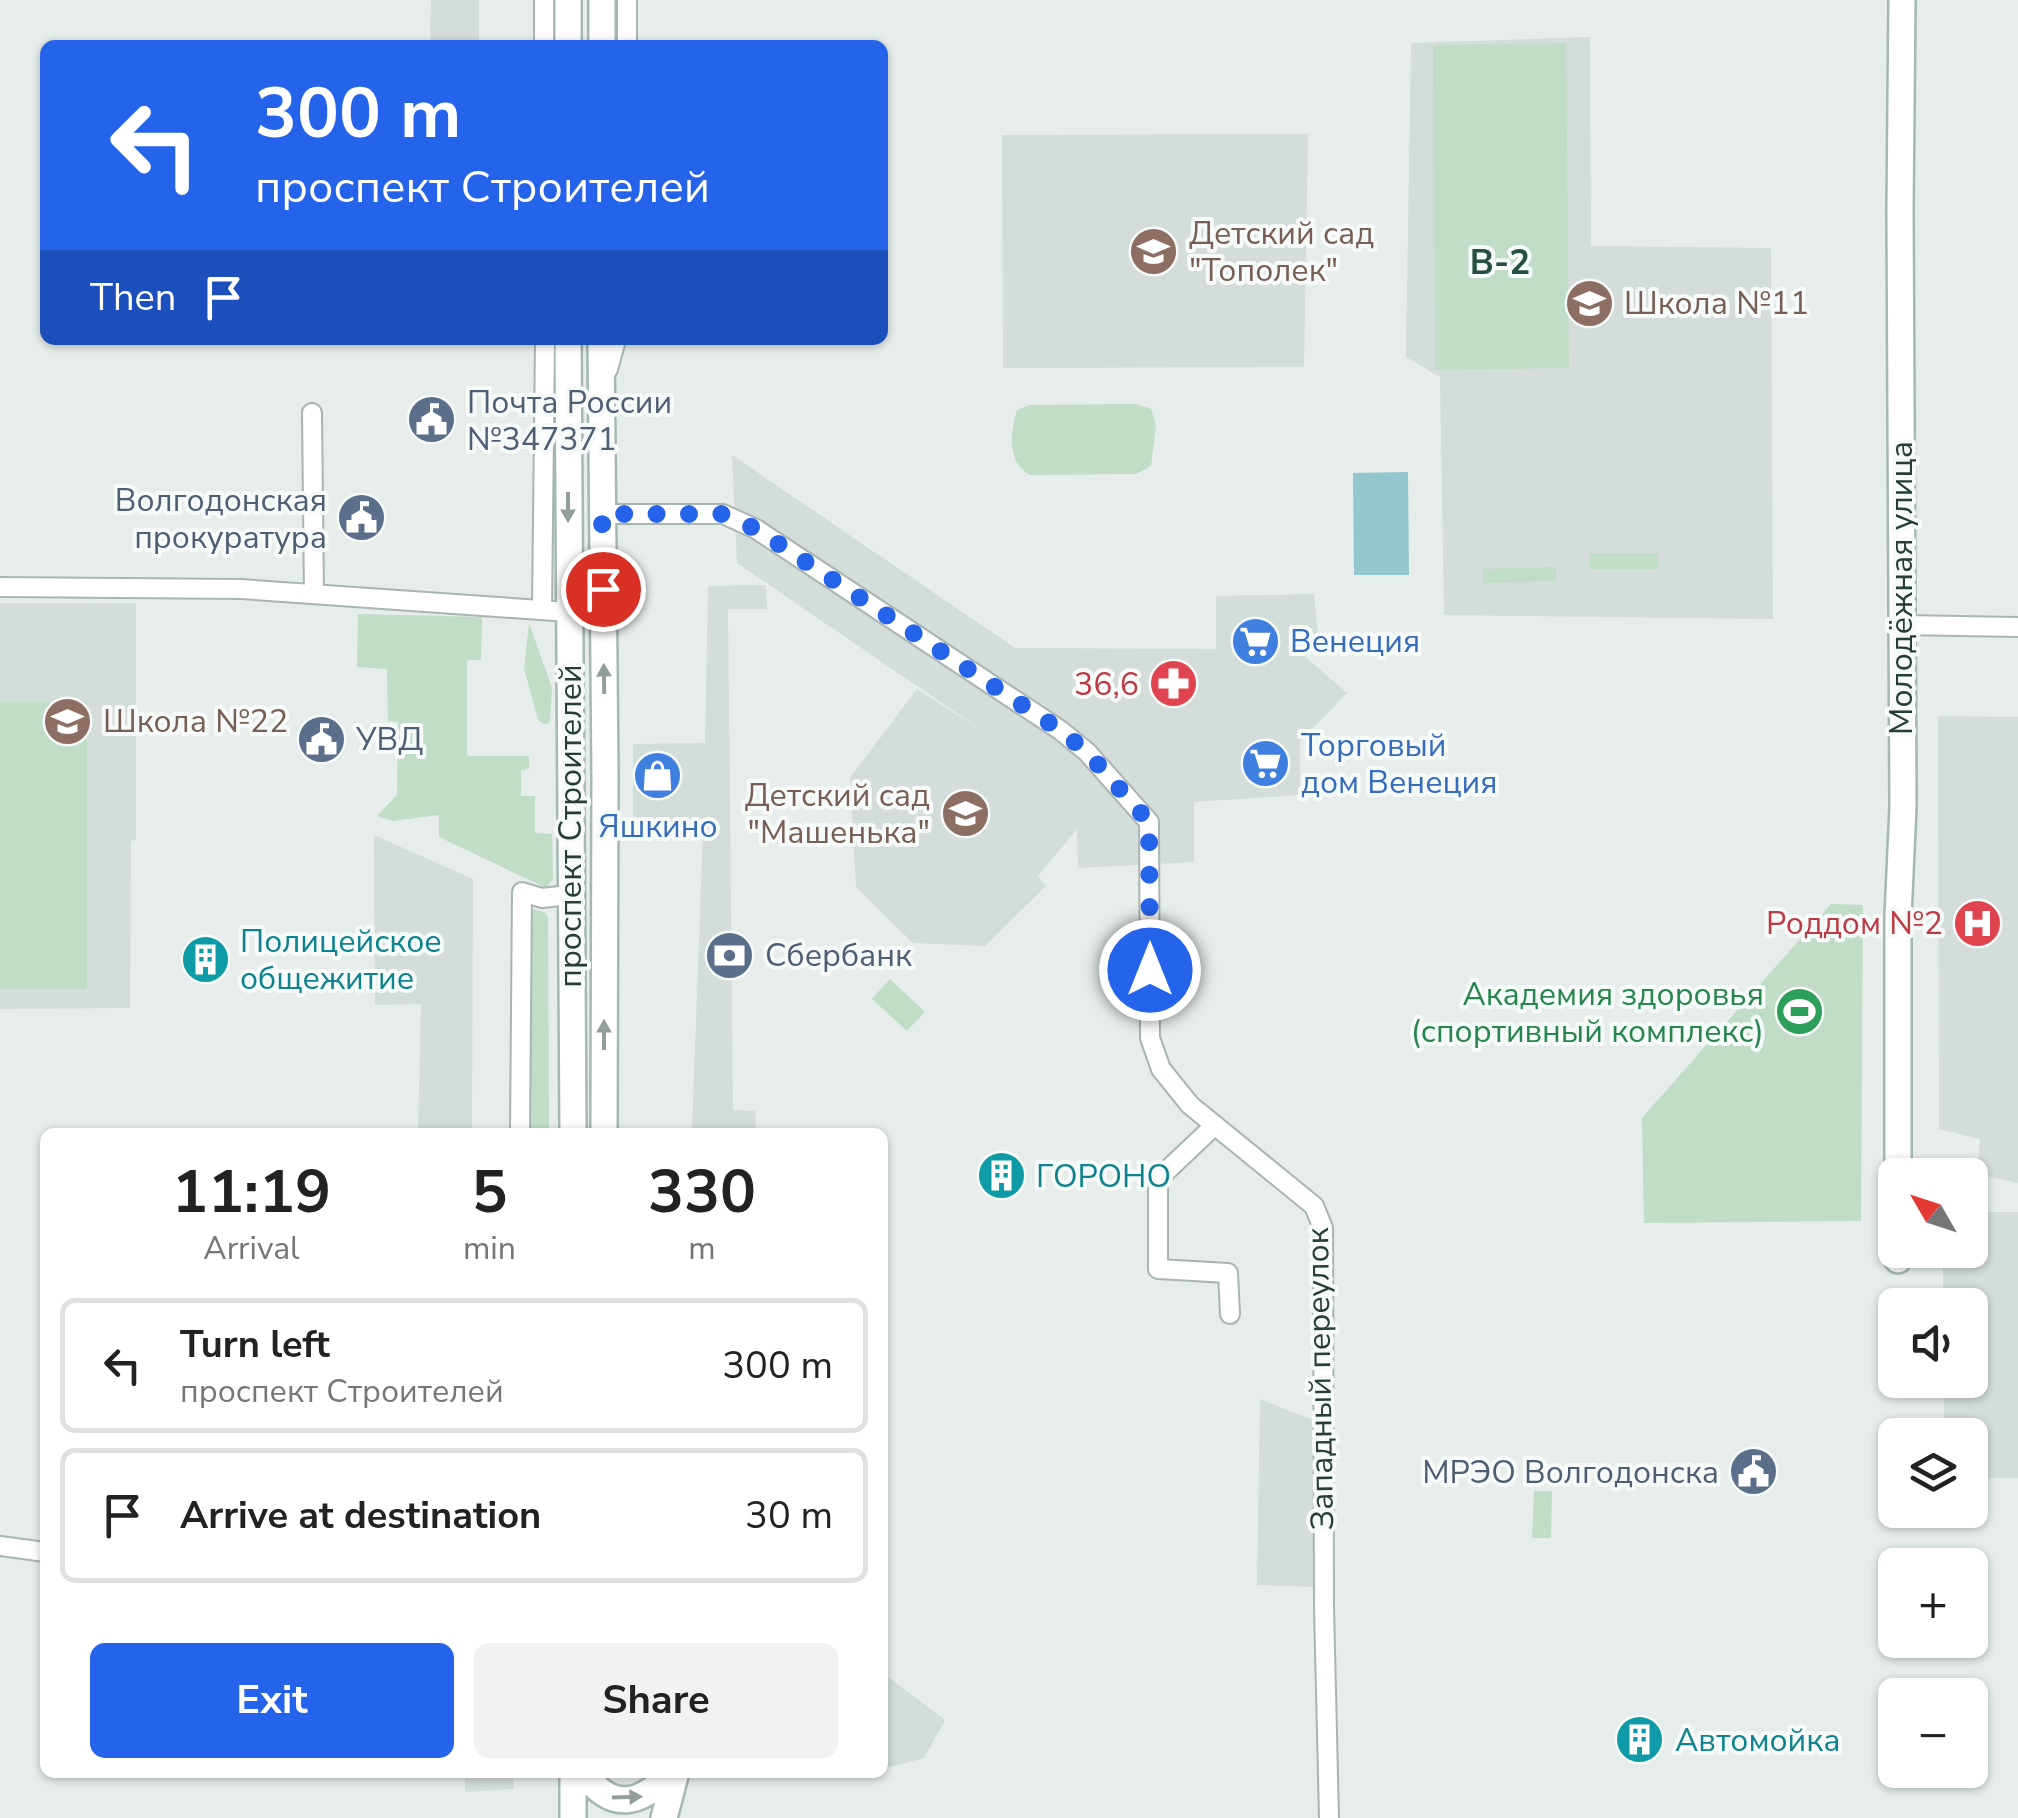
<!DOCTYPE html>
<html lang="en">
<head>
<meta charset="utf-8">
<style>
  :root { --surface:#fff; --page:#f2f2f2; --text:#222; --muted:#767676; --line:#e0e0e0; --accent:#2563eb }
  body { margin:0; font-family:"Nunito Sans",sans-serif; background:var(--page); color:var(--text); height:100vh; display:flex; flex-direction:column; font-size:38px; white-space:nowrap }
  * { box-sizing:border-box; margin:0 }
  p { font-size:32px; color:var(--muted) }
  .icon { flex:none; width:55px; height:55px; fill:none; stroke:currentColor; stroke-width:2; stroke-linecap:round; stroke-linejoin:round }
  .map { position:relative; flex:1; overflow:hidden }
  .side { position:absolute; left:40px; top:1128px; width:848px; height:650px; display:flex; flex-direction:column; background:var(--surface); border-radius:15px; box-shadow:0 2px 8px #0004 }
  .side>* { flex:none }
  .hud { position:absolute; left:40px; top:40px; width:848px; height:305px; border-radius:15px; box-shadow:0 2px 8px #0004; background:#2563eb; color:#fff; overflow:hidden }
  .needle { width:65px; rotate:309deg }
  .fabs { position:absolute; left:1878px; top:1158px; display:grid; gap:20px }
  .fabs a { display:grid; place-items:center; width:110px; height:110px; border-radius:15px; background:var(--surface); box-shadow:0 2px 8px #0004; font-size:50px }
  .pin { position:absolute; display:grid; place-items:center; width:85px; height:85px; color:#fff; margin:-42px; border:5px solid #fff; border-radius:50%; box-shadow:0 2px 10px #0007 }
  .me { position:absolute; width:110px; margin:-55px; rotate:0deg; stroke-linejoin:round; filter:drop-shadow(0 0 8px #0008) }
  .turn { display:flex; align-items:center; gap:35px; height:210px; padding:0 50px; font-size:45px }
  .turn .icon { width:130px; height:130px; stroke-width:2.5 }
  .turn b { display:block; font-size:70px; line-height:85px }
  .then { display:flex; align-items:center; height:95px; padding:0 50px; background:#0003; gap:20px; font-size:38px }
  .eta { display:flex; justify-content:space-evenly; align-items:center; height:170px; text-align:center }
  .eta b { font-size:60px; font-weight:700; line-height:70px }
  .primary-button { display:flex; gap:20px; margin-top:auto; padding:20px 50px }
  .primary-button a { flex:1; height:115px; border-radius:15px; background:var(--accent); color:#fff; font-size:40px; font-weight:700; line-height:115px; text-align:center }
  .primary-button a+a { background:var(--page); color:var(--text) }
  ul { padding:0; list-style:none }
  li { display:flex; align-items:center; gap:30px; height:135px; margin:0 20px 15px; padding:0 30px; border:5px solid var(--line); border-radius:15px }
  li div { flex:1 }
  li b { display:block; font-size:38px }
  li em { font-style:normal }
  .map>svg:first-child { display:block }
</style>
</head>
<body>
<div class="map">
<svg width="2018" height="1818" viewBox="0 0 2018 1818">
  <rect width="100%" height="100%" fill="#e6edea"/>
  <!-- built -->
  <path fill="#d4ddd9" d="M 431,0 L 479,0 L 479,45 L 430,45 Z
    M 1590,37 L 1591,246 L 1771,248 L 1773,619 L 1444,615 L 1440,377 L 1406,357 L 1411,43 Z
    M 1308,134 L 1304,367 L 1003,368 L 1002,135 Z
    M 732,455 L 1015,648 L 1216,649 L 1216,596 L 1314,594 L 1318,635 L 1301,653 L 1347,693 L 1300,742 L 1300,795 L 1194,802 L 1194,862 L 1078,868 L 1077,829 L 1038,876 L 1046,886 L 985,946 L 913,943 L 856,887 L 850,778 L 917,689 L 987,734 L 737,563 Z
    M 766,585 L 767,609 L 728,609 L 733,1110 L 755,1111 L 756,1132 L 692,1132 L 703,830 L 633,827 L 633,744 L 705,743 L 708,586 Z
    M 0,603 L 136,603 L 136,840 L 131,841 L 130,1008 L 0,1009 Z
    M 1938,716 L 2018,717 L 2018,1183 L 1977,1174 L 1980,1139 L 1939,1129 Z
    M 374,835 L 473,879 L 472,1132 L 418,1132 L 421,1004 L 375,1005 Z
    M 1970,1212 L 2018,1212 L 2018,1478 L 1970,1478 L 1970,1435 L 1944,1435 L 1944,1380 L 1970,1380 L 1970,1305 L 1943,1305 L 1943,1250 L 1970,1250 Z
    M 1260,1399 L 1318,1422 L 1318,1587 L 1257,1585 Z
    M 883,1673 L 945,1720 L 924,1758 L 883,1769 Z
    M 465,1773 L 513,1773 L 514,1789 L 465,1792 Z"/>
  <!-- green -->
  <path fill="#c1dcc7" d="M 1566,43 L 1569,368 L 1435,370 L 1433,45 Z
    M 1136,404 L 1151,409 L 1156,425 L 1151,466 L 1136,474 L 1030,475 C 1007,463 1010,433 1017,410 L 1029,405 Z
    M 1590,553 L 1658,553 L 1658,569 L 1589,569 Z
    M 1556,567 L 1556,581 L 1483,583 L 1483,569 Z
    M 358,614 L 482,617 L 481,660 L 467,660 L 467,756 L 529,756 L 529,769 L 521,770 L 521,796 L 535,796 L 535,833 L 552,834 L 553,879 L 546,888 L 439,837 L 439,815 L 393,821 L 377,816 L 397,795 L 398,722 L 388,721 L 387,669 L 357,667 Z
    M 529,623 L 552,688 L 550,723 L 544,724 L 538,720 L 524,668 Z
    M 0,702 L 87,702 L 87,989 L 0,989 Z
    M 1831,904 L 1863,905 L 1861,1221 L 1644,1223 L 1642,1118 Z
    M 530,908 L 546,913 L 548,919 L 549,1132 L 526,1132 Z
    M 890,979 L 925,1012 L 907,1031 L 872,999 Z
    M 1534,1491 L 1552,1491 L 1551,1538 L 1532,1538 Z"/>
  <!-- water -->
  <path fill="#94c6cd" d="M 1408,472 L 1409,575 L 1354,575 L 1353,473 Z"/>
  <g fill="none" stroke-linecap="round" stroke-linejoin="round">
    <defs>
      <path id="street" d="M 544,0 L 544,45
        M 627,45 L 627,0
        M 608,369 L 616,340
        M 312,413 L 314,594
        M 602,514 L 723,514 L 756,529 L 1060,730 L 1087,752 L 1149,822 L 1150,1038 L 1161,1069 L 1190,1105 L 1314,1206 L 1323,1228 L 1324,1607 L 1329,1818
        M 0,587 L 241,589 L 569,612
        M 542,610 L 545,340
        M 1902,625 L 2018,627
        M 1215,1125 L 1158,1179 L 1158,1269 L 1228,1273 L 1230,1314
        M 520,1132 L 522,892 L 542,898 L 569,895
        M 0,1546 L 45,1552"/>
      <path id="secondary" d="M 568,0 L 568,45
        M 602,45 L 602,0
        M 568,340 L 573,1132
        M 601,340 L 605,777 L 604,1132
        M 1898,1175 L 1898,916 L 1903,807 L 1900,210 L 1902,0
        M 1898,1260 L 1898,1250
        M 573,1772 L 573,1818
        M 583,1772 C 612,1813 641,1805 672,1772
        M 664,1818 L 676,1772"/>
    </defs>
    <!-- street casing -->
    <use href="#street" stroke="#a9b5b1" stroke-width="22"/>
    <!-- secondary casing -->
    <use href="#secondary" stroke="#a5b8b1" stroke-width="30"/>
    <!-- street -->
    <use href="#street" stroke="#fff" stroke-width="18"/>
    <!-- secondary -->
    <use href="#secondary" stroke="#fff" stroke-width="25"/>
  </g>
  <!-- one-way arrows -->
  <defs><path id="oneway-solid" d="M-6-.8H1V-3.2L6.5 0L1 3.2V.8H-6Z" transform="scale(2.5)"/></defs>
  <g fill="#929e9b">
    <use href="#oneway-solid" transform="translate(568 507) rotate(90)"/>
    <use href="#oneway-solid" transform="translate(604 679) rotate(-91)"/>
    <use href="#oneway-solid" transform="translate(604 1035) rotate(-90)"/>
    <use href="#oneway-solid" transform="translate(627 1797) rotate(-2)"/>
  </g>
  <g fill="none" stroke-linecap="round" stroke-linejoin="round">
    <!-- route -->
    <path stroke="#2563eb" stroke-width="18" stroke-dasharray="0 32.4" d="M 603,589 L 602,514 L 722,514 L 756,529 L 1060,730 L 1087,752 L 1149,822 L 1150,970"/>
  </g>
  <!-- icons -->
  <defs>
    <symbol id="school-disc" viewBox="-11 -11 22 22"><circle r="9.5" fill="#8d6e63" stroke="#f6faf8"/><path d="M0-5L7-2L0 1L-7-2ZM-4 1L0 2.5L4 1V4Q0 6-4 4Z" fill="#fff"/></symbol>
    <symbol id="civic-disc" viewBox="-11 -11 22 22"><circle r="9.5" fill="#5c6f8a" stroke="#f6faf8"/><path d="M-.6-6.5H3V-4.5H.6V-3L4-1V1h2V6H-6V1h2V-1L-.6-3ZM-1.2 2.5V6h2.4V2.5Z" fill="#fff"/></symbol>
    <symbol id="supermarket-disc" viewBox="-11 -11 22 22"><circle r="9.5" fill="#3f7fe0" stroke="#f6faf8"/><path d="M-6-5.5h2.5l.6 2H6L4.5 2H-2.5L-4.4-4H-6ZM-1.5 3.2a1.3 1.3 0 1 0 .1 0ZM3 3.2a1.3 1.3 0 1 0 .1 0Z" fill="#fff"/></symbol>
    <symbol id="pharmacy-disc" viewBox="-11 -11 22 22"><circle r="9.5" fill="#e0444e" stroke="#f6faf8"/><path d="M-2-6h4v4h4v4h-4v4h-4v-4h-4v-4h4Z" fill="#fff"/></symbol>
    <symbol id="shop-disc" viewBox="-11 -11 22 22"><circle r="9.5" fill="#3f7fe0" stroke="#f6faf8"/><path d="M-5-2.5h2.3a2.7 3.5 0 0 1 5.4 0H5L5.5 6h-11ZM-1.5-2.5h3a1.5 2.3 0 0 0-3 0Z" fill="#fff"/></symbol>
    <symbol id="hospital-disc" viewBox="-11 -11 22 22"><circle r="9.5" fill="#e0444e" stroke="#f6faf8"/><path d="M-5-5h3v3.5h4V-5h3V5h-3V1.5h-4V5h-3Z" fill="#fff"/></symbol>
    <symbol id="bank-disc" viewBox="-11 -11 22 22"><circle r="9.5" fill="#5c6f8a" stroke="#f6faf8"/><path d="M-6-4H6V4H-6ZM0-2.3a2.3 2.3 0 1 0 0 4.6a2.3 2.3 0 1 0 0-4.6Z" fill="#fff"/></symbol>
    <symbol id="building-disc" viewBox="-11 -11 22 22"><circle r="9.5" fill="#0f9aa8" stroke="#f6faf8"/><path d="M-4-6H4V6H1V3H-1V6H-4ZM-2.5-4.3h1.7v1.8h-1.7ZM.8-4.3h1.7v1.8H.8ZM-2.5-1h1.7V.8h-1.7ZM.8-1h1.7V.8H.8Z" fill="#fff"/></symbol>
    <symbol id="stadium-disc" viewBox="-11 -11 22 22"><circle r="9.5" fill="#2e9e5b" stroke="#f6faf8"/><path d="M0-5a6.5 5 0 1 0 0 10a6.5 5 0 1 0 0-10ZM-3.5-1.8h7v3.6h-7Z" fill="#fff"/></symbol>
  </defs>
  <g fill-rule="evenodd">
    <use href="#school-disc" x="1126" y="224" width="55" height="55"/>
    <use href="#school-disc" x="1562" y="276" width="55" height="55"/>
    <use href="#civic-disc" x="404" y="392" width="55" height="55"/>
    <use href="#civic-disc" x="334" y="490" width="55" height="55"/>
    <use href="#supermarket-disc" x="1228" y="614" width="55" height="55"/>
    <use href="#pharmacy-disc" x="1146" y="656" width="55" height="55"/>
    <use href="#school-disc" x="40" y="694" width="55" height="55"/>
    <use href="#civic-disc" x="294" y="712" width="55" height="55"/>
    <use href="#supermarket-disc" x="1238" y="736" width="55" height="55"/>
    <use href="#shop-disc" x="630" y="748" width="55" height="55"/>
    <use href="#school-disc" x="938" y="786" width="55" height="55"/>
    <use href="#hospital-disc" x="1950" y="896" width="55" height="55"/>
    <use href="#bank-disc" x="702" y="928" width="55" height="55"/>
    <use href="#building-disc" x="178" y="932" width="55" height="55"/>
    <use href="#stadium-disc" x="1772" y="984" width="55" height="55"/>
    <use href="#building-disc" x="974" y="1148" width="55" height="55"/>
    <use href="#civic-disc" x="1726" y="1444" width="55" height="55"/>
    <use href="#building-disc" x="1612" y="1712" width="55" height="55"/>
  </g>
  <g text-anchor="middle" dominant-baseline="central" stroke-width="8" stroke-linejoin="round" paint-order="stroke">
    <!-- education labels -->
    <g font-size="32" fill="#785e54" stroke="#f6faf8" text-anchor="start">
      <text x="1189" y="233">Детский сад<tspan x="1189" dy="37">"Тополек"</tspan></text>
      <text x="1624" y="303">Школа №11</text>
      <text x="103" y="721">Школа №22</text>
      <text x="930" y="795" text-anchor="end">Детский сад<tspan x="930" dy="37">"Машенька"</tspan></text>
    </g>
    <!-- service labels -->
    <g font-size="32" fill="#4e5e75" stroke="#f6faf8" text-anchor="start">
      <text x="467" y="402">Почта России<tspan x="467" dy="37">№347371</tspan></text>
      <text x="327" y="500" text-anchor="end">Волгодонская<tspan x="327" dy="37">прокуратура</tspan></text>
      <text x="356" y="739">УВД</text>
      <text x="765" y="955">Сбербанк</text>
      <text x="1719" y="1472" text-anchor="end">МРЭО Волгодонска</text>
    </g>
    <!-- street labels -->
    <g font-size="32" fill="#263e37" stroke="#f6faf8">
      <text transform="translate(1901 588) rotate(-90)">Молодёжная улица</text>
      <text transform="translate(570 826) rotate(-90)">проспект Строителей</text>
      <text transform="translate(1320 1379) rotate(-91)">Западный переулок</text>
    </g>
    <!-- shop labels -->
    <g font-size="32" fill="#366cbe" stroke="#f6faf8" text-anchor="start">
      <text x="1290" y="641">Венеция</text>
      <text x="1301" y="745">Торговый<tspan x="1301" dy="37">дом Венеция</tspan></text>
      <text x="658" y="826" text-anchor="middle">Яшкино</text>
    </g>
    <!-- health labels -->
    <g font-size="32" fill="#be3a42" stroke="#f6faf8" text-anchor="end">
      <text x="1139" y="684">36,6</text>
      <text x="1943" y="923">Роддом №2</text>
    </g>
    <!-- culture labels -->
    <g font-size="32" fill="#0d838f" stroke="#f6faf8" text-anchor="start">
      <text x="240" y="941">Полицейское<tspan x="240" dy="37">общежитие</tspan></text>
      <text x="1036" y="1176">ГОРОНО</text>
      <text x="1675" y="1740">Автомойка</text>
    </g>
    <!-- leisure labels -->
    <g font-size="32" fill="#27864d" stroke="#f6faf8" text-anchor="end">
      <text x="1764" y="994">Академия здоровья<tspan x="1764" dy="37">(спортивный комплекс)</tspan></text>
    </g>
    <!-- neighbourhood labels -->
    <g font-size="35" font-weight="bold" fill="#244f42" stroke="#f6faf8">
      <text x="1500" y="262">В-2</text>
    </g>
  </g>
</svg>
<div class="fabs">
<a><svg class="needle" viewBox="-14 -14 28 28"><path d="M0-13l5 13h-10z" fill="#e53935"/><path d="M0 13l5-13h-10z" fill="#767676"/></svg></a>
<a><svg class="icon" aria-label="sound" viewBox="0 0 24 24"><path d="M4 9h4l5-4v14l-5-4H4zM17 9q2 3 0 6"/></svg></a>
<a><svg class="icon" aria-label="layers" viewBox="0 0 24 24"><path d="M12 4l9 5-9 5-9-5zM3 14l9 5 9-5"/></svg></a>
<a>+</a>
<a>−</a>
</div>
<div class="pin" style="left:603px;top:589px;background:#d93025"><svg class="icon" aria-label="arrive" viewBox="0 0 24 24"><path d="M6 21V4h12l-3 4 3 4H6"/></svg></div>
<svg class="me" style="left:1150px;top:970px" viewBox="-20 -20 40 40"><circle r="17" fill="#2563eb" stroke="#fff" stroke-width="3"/><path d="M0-11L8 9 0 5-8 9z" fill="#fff"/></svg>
<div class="hud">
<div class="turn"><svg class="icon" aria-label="left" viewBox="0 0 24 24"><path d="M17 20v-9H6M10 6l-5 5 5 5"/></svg><div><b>300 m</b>проспект Строителей</div></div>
<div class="then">Then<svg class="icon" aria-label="arrive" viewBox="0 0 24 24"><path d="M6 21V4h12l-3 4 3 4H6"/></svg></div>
</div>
<section class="side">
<div class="eta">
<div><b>11:19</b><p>Arrival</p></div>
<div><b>5</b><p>min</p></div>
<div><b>330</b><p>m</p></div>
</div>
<ul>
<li><svg class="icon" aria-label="left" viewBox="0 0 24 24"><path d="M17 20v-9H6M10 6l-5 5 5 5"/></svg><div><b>Turn left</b><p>проспект Строителей</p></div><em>300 m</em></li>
<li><svg class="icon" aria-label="arrive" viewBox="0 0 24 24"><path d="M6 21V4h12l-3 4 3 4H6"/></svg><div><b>Arrive at destination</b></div><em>30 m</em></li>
</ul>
<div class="primary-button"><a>Exit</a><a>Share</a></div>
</section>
</div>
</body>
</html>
